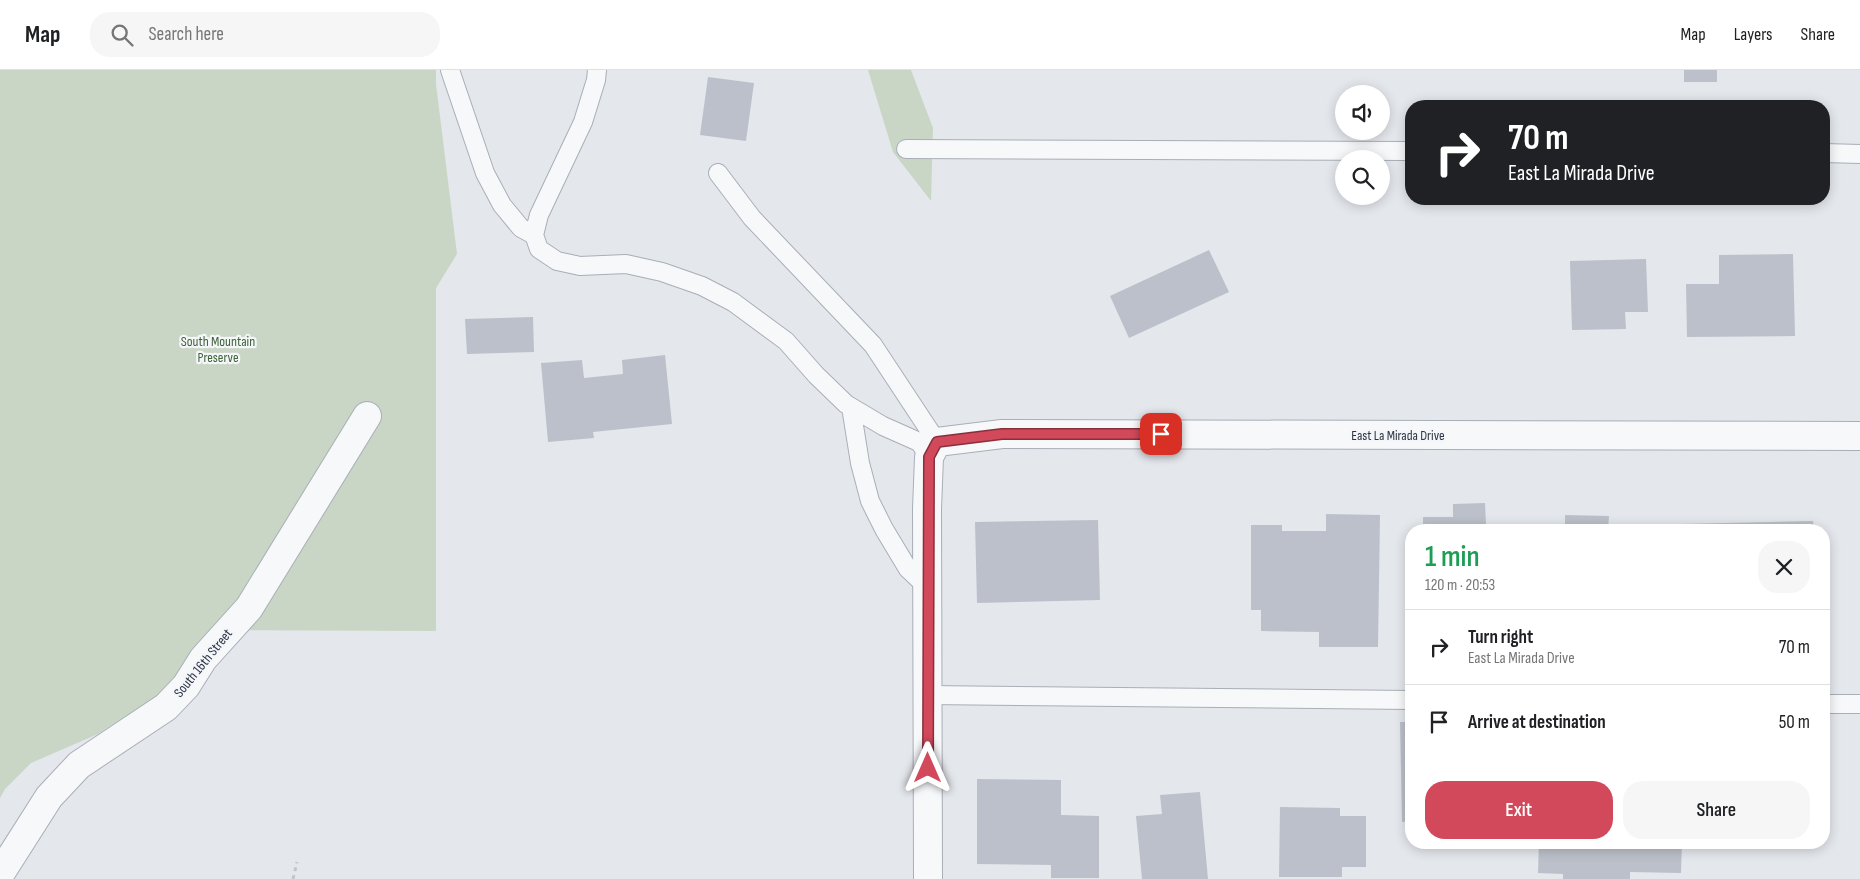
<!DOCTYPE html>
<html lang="en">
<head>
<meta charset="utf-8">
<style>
  :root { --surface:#fff; --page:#f6f6f6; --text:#202124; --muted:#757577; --line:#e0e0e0; --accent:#d1495b }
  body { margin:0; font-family:"Sofia Sans Condensed",sans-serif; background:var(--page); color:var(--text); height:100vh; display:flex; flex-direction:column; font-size:19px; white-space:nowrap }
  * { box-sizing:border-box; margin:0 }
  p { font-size:16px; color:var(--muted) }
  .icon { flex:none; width:28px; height:28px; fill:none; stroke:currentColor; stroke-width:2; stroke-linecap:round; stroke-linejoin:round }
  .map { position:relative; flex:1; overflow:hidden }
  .panel { position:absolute; left:1405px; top:454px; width:425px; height:325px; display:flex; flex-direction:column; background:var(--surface); border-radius:20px; box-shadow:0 2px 12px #0003 }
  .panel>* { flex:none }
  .guide { position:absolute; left:1405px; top:30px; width:425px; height:105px; border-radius:20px; box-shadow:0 2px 12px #0003; background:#202124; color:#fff; overflow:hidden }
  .tools { position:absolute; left:1335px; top:15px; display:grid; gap:10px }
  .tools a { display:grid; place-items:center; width:55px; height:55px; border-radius:50%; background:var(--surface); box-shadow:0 2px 12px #0003; font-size:25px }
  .pin { position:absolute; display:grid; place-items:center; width:42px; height:42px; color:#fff; margin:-21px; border-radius:10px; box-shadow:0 2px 8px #0006 }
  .me { position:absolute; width:55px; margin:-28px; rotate:0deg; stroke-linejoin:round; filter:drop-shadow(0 0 4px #0008) }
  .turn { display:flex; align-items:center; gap:18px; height:105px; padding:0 20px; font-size:22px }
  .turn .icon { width:65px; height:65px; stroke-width:2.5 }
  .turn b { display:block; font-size:35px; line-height:42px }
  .round { display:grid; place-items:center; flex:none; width:52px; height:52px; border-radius:20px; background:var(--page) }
  .overview { display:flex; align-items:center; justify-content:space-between; height:85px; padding:0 20px }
  h1 { font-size:30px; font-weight:600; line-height:38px; color:#1e9e55 }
  .cta { display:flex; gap:10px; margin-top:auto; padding:10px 20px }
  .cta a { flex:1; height:58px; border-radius:20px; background:var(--accent); color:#fff; font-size:20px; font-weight:600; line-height:58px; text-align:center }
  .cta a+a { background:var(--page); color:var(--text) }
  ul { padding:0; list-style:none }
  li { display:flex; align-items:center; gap:15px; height:75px; padding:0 20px; border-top:1px solid var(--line) }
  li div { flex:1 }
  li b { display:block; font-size:19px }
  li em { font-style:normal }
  header { display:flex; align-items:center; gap:30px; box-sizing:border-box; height:70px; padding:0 25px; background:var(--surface); border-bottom:1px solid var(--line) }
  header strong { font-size:24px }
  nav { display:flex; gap:28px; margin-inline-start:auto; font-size:18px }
  .search { width:350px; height:45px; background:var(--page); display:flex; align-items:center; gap:12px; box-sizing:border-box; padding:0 18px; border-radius:20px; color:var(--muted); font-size:19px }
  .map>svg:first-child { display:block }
</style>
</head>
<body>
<header>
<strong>Map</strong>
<div class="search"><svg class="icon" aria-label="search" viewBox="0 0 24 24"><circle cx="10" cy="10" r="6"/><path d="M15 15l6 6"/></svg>Search here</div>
<nav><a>Map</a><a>Layers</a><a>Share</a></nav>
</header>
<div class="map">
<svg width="1860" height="809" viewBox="0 0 1860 809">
  <rect width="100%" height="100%" fill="#e4e7ec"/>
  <!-- green -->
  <path fill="#c9d6c5" d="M 0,0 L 436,0 L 436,14 L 457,184 L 436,218 L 436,561 L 215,560 L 168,619 L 98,664 L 31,693 L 5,719 L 0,728 Z
    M 868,0 L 911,0 L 933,58 L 931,131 L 893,82 Z"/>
  <!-- building -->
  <path fill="#bbc0ca" d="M 1684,0 L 1717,0 L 1717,12 L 1684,12 Z
    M 708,7 L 754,13 L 746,71 L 700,65 Z
    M 1209,180 L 1229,222 L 1129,268 L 1110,226 Z
    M 1793,184 L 1795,266 L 1687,267 L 1686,214 L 1719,214 L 1719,185 Z
    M 1646,189 L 1648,242 L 1625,242 L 1626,259 L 1572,260 L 1570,191 Z
    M 533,247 L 534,282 L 467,284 L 465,249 Z
    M 665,285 L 672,354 L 593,362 L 594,368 L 548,372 L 541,293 L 582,290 L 584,308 L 623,304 L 622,290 Z
    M 1485,433 L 1486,456 L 1528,455 L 1528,460 L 1423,460 L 1423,447 L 1453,447 L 1453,434 Z
    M 1326,444 L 1380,445 L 1378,577 L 1319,577 L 1319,562 L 1261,561 L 1261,540 L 1251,540 L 1251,455 L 1282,455 L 1282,461 L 1326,461 Z
    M 1565,445 L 1609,446 L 1608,460 L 1565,460 Z
    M 1098,450 L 1100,530 L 977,533 L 975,452 Z
    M 1813,451 L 1814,460 L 1683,460 L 1683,454 Z
    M 1400,652 L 1411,652 L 1411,751 L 1402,752 Z
    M 977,709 L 1061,710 L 1061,745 L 1099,746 L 1099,808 L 1051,808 L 1051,795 L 977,794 Z
    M 1200,722 L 1208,809 L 1142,809 L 1136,746 L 1162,744 L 1160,725 Z
    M 1280,737 L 1340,738 L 1340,746 L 1366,746 L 1366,797 L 1342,797 L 1342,807 L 1279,807 Z
    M 1539,772 L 1682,772 L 1681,803 L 1630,802 L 1630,809 L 1563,809 L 1563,804 L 1538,803 Z
    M 1687,772 L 1732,772 L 1732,778 L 1687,778 Z"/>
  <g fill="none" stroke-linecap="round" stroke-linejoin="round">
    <defs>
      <path id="service" d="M 450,0 L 485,103 L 502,135 L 521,158 L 534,165
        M 597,0 L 596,10 L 583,52 L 539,145 L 534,165 L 539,179 L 557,191 L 580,196 L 626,194 L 662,202 L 702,216 L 733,232 L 786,271 L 816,305 L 846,334 L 883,356 L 919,372 L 929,386
        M 906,79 L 1411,81
        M 1824,83 L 1860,84
        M 718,103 L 752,148 L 873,275 L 937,372
        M 851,337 L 860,393 L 870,431 L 884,459 L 908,499 L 927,517
        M 928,625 L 1411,630
        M 1824,634 L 1860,634"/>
      <path id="minor" d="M 0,804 L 49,727 L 79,695 L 166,637 L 186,616 L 203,589 L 249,538 L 367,346
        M 928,809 L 927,439 L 929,387 L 937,372 L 1002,364 L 1860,366"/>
    </defs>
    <!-- service casing -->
    <use href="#service" stroke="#a9aeb7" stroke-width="20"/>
    <!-- minor casing -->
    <use href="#minor" stroke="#a9aeb7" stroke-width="30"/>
    <!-- path -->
    <path stroke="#c2c5cb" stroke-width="3" stroke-dasharray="4 4" stroke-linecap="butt" d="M 293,809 L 297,792"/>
    <!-- service -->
    <use href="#service" stroke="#f7f8fa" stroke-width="18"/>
    <!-- minor -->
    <use href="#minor" stroke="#f7f8fa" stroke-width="28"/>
  </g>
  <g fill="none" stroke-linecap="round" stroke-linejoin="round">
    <defs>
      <path id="route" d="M 928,698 L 929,387 L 937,372 L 1002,364 L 1161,364"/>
    </defs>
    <!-- route casing -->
    <use href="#route" stroke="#882f3b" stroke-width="12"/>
    <!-- route -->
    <use href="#route" stroke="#d1495b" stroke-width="9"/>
  </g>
  <g text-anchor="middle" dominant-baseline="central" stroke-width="4.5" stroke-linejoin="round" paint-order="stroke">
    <!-- park labels -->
    <g font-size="14" fill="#3f6138" stroke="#f4f6f9">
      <text x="218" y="271">South Mountain<tspan x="218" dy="16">Preserve</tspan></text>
    </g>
    <!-- street labels -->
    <g font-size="14" fill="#2b3445" stroke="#f4f6f9">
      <text x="1398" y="365">East La Mirada Drive</text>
      <text transform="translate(203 593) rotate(-51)">South 16th Street</text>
    </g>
  </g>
</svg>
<div class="tools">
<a><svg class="icon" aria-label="sound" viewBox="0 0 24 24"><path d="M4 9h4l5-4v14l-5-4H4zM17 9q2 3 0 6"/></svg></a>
<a><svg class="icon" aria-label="search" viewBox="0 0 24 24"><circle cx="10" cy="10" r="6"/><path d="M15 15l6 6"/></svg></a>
</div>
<div class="pin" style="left:1161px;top:364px;background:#d93025"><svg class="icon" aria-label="arrive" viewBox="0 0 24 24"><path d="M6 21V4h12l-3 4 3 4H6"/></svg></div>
<svg class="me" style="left:928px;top:698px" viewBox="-20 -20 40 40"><path d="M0-17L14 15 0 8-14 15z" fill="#d1495b" stroke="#fff" stroke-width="4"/></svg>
<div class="guide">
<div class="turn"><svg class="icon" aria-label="right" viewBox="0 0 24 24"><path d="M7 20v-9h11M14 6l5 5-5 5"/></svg><div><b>70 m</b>East La Mirada Drive</div></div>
</div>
<section class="panel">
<div class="overview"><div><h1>1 min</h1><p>120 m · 20:53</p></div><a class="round"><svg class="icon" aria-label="close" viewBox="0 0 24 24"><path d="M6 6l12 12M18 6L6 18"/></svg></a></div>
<ul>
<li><svg class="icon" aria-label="right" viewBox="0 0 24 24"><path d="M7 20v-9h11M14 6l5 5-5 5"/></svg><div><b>Turn right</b><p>East La Mirada Drive</p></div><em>70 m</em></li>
<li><svg class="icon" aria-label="arrive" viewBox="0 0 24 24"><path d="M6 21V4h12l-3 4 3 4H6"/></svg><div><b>Arrive at destination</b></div><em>50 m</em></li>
</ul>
<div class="cta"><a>Exit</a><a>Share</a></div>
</section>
</div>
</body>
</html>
